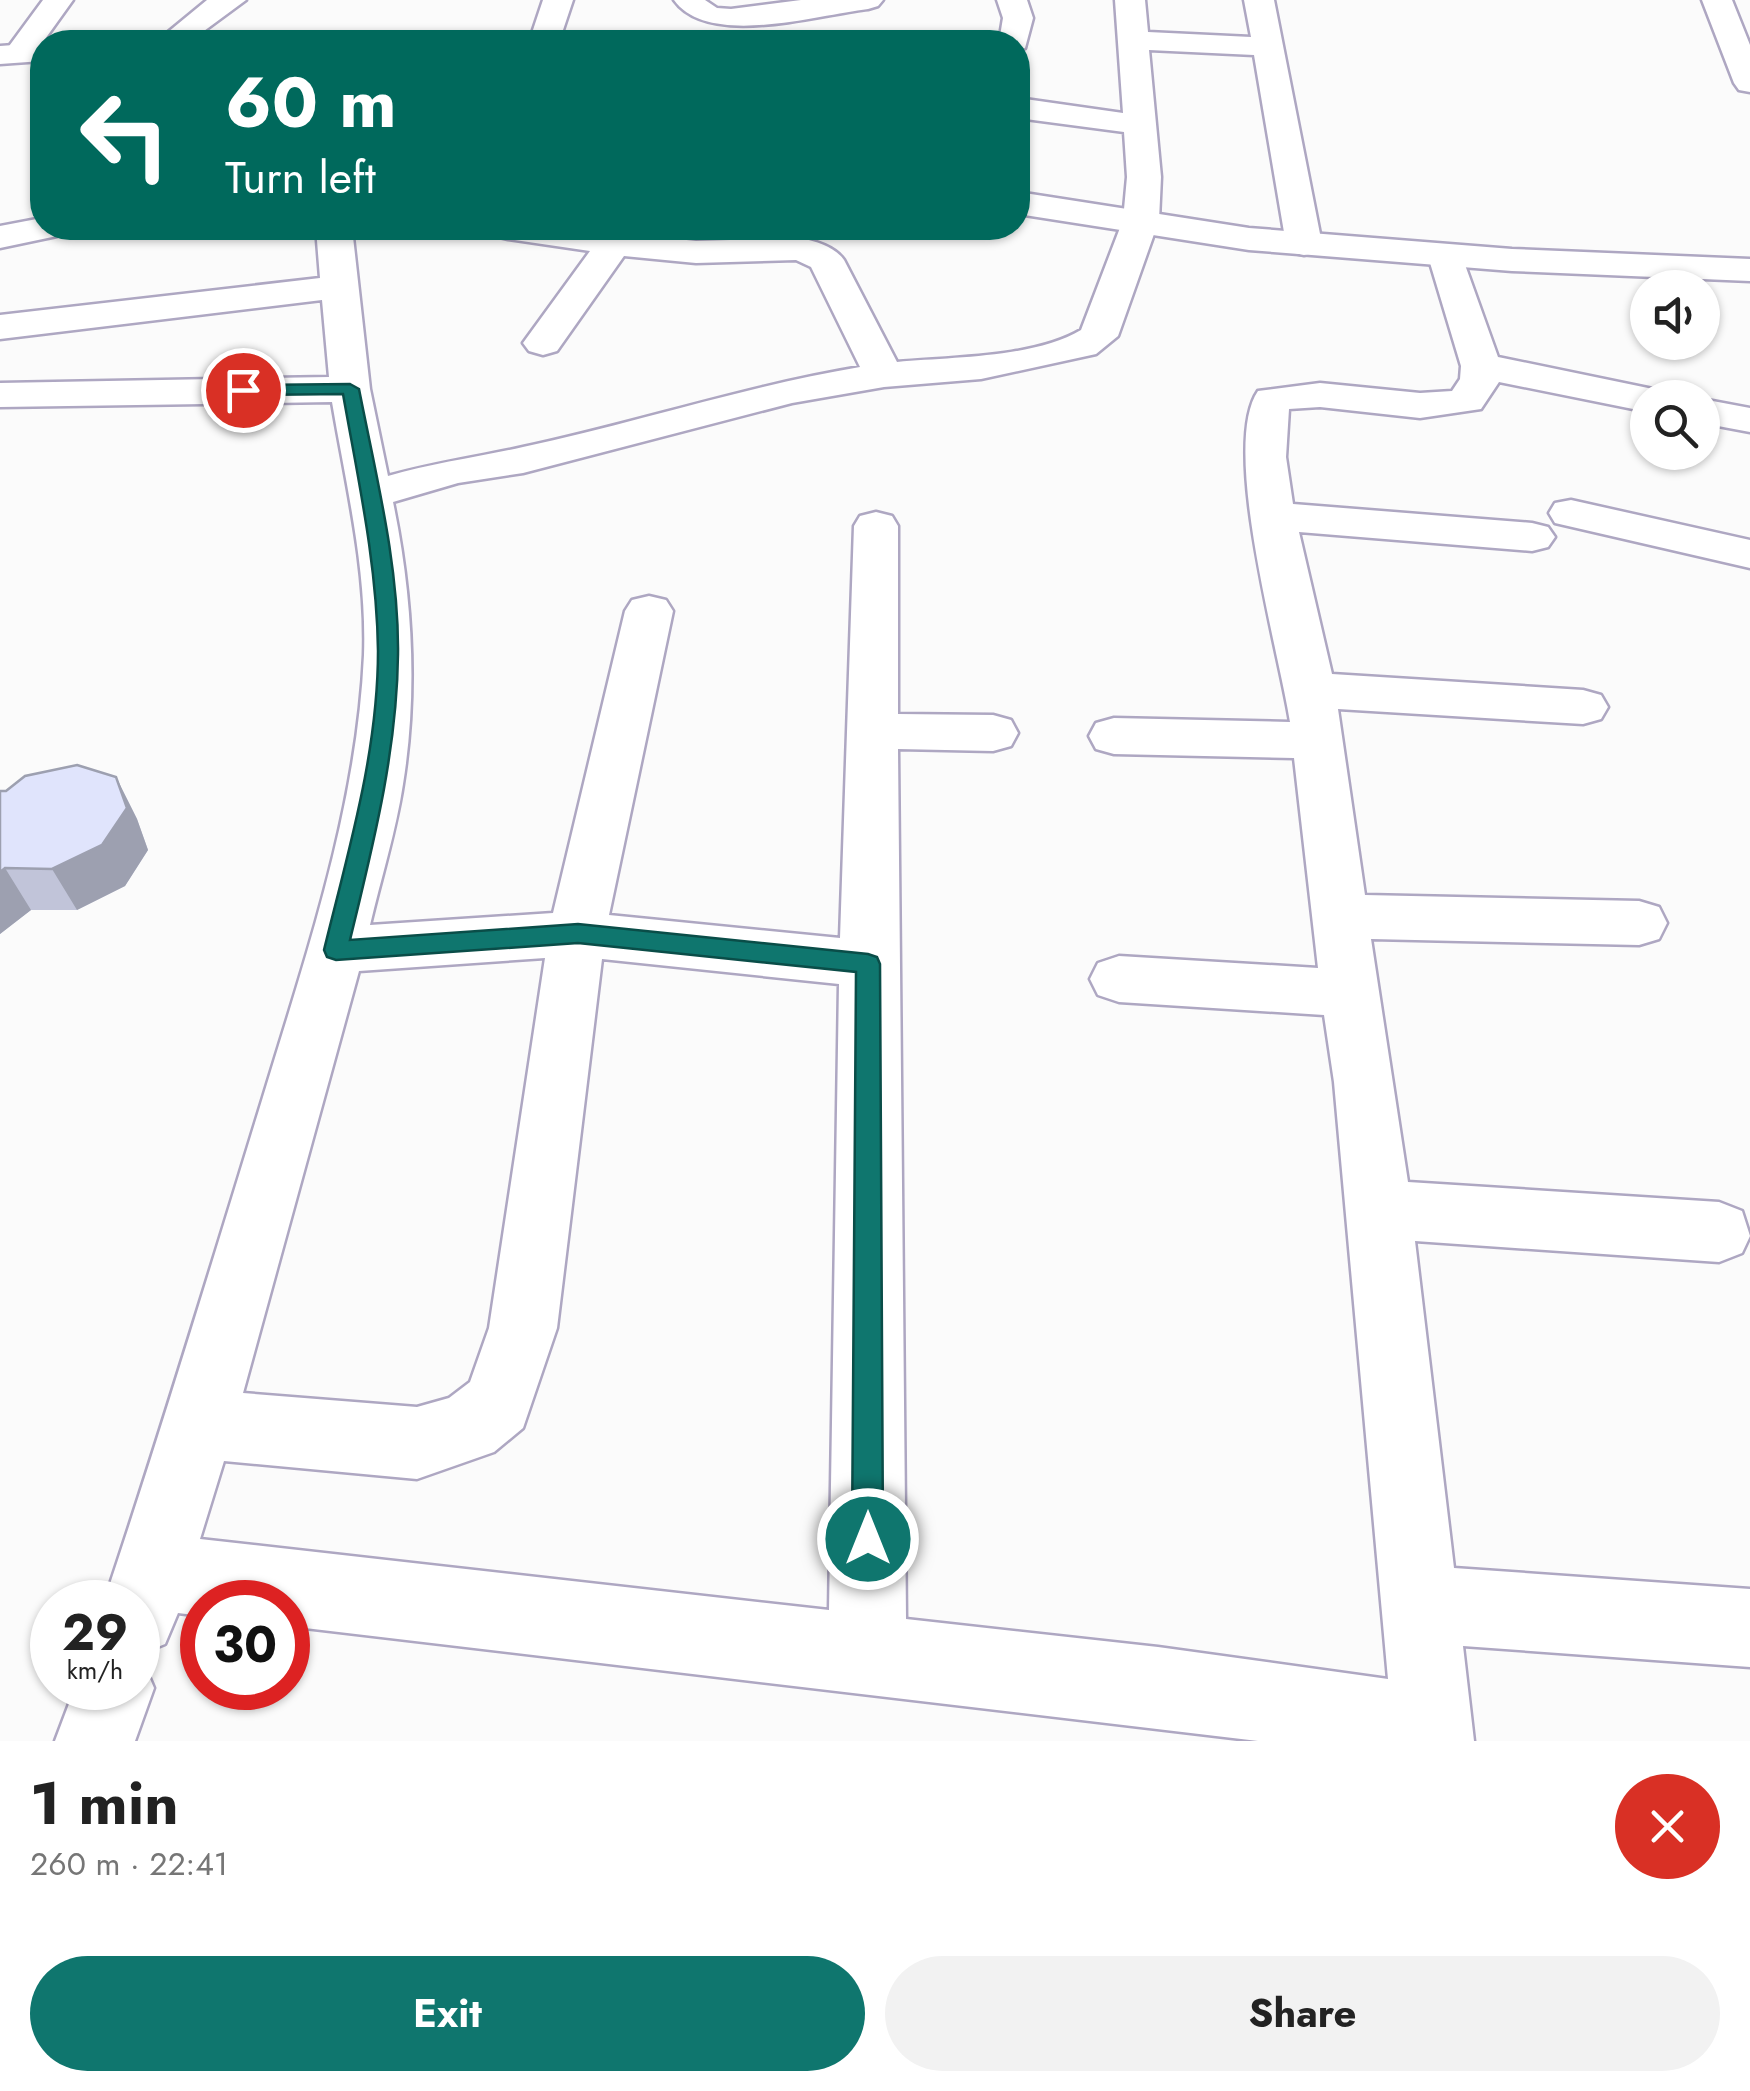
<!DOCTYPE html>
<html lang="en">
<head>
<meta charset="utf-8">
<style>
  :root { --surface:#fff; --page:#f2f2f2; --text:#222; --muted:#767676; --accent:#0f766e }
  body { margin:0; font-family:Jost,sans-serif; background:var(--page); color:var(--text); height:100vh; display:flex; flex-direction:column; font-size:38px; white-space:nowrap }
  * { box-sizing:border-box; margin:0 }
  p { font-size:32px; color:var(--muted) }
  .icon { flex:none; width:55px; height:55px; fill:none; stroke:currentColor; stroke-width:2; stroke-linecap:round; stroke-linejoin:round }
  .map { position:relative; height:1741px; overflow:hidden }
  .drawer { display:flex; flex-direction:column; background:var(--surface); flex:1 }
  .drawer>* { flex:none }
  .banner { position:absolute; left:30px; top:30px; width:1000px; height:210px; border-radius:40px; box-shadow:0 2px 8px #0004; background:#00695c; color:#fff; overflow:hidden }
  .tools { position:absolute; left:1630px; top:270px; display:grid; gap:20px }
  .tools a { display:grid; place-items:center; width:90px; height:90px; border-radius:50%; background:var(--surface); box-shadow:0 2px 8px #0004; font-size:50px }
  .speed { position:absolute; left:30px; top:1580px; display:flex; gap:20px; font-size:50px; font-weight:700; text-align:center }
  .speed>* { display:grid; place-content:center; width:130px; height:130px; border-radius:50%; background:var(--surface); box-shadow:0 2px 8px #0004; line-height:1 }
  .speed small { font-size:25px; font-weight:400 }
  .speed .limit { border:15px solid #d22; background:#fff; color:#111 }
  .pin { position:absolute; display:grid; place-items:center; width:85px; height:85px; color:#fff; margin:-42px; border:5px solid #fff; border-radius:50%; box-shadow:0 2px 10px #0007 }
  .me { position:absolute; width:110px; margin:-55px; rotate:0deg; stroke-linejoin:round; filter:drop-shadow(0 0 8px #0008) }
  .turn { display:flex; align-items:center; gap:35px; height:210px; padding:0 30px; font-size:45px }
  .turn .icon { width:130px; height:130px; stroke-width:2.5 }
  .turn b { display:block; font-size:70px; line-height:85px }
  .round { display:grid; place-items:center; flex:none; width:105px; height:105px; border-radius:52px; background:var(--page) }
  .head { display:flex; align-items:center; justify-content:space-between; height:170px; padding:0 30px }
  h1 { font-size:60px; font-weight:700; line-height:75px }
  .button { display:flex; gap:20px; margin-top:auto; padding:20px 30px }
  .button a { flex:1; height:115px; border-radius:60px; background:var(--accent); color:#fff; font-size:40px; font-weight:700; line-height:115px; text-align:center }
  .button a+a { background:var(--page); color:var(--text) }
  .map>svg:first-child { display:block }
</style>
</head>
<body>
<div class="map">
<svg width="1750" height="1741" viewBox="0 0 1750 1741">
  <rect width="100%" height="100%" fill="#fbfbfb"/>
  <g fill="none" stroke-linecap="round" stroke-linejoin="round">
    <defs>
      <path id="minor" d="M 43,0 L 73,0 L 30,60 L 8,60 L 4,53 Z
        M 543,0 L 573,0 L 559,42 L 529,42 Z
        M 674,0 L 705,0 L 717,8 L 731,9 L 801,0 L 883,0 L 878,6 L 868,9 C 817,15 708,48 674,0 Z
        M 997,0 L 1027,0 L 1033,18 L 1025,48 L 1018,50 L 1018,42 L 999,42 L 1003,18 Z
        M 1115,0 L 1145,0 L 1148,32 L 1251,37 L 1244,0 L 1274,0 L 1322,244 L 1317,252 L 1304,255 L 1291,252 L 1286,244 L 1254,55 L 1149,50 L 1161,177 L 1159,220 L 1118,336 L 1096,354 L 981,379 L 884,387 L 792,403 L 523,473 L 458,483 L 393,502 C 412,594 418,691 403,784 C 396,831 381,878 370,925 L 553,913 L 625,611 L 632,600 L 649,596 L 666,600 L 673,611 L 609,915 L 840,938 L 854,526 L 860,516 L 876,512 L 892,516 L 898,526 L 898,714 L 993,715 L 1011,720 L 1018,733 L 1011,746 L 993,751 L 898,749 L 906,1619 L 1158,1647 L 1388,1679 L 1334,1082 L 1324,1015 L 1119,1002 L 1098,995 L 1090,979 L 1098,963 L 1119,956 L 1318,968 L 1294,758 L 1114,754 L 1096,749 L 1089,736 L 1096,723 L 1114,718 L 1290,722 C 1279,651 1220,446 1258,391 L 1320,383 L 1420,393 L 1452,391 L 1460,379 L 1461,366 L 1428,256 L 1433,248 L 1446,245 L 1459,248 L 1498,357 L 1648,388 L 1662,391 L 1667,398 L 1648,398 L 1648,412 L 1499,382 L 1481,409 L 1420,418 L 1320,407 L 1289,409 L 1286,457 L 1293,504 L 1532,523 L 1548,527 L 1555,537 L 1548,547 L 1532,551 L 1299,532 L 1332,674 L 1583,690 L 1601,695 L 1608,707 L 1601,719 L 1583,724 L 1338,709 L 1365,895 L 1639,901 L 1659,907 L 1667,923 L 1659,939 L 1639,945 L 1371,939 L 1408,1182 L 1719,1202 L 1742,1211 L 1750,1236 L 1742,1253 L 1719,1262 L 1415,1241 L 1454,1568 L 1750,1589 L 1750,1667 L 1463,1646 L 1474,1741 L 1258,1741 L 288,1626 L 288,1602 L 202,1602 L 202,1616 L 178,1613 L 165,1644 L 138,1655 L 138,1602 L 104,1602 C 160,1435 211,1266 263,1097 C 307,952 357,807 364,655 C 367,569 346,485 332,402 L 0,407 L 0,383 L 329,377 L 322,300 L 0,339 L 0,315 L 320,278 L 316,228 L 352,228 L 370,389 L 388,476 C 433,463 478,457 523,447 C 636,423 746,386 860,367 L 811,267 L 796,260 L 696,263 L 624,256 L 557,351 L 543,355 L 529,351 L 523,343 L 590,251 L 508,239 L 495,236 L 490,228 L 577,228 L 604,232 L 607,228 L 643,228 L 638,235 L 696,241 L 802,238 C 817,242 835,247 844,260 L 897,362 C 951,357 1034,358 1081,330 L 1123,220 L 1127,177 L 1124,132 L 1018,118 L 1018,98 L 1123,113 ZM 545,958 L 489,1328 L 470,1382 L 449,1398 L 417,1407 L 243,1393 L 359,971 ZM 602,959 L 839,984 L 829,1610 L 200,1539 L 224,1461 L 417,1479 L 494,1452 L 523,1428 L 557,1328 Z
        M 1702,0 L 1732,0 L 1750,45 L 1750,92 L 1739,90 L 1734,83 Z
        M 42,218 L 42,228 L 62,228 L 57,236 L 0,248 L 0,226 Z
        M 1702,399 L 1750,408 L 1750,432 L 1702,423 Z
        M 1571,500 L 1750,540 L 1750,568 L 1555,523 L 1549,513 L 1555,503 Z
        M 138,1658 L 142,1660 L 154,1688 L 135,1741 L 55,1741 L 75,1688 L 138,1688 Z"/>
      <path id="tertiary" d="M 207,0 L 246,0 L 189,42 L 156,42 Z
        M 42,43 L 42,61 L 0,64 L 0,46 Z
        M 1018,192 L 1249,228 L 1512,249 L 1750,259 L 1750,281 L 1512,271 L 1249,250 L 1018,214 Z"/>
    </defs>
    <!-- minor casing -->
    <use href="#minor" stroke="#aea7c2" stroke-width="5"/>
    <!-- tertiary casing -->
    <use href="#tertiary" stroke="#aea7c2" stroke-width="5"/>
    <!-- minor -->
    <use href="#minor" fill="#fff" fill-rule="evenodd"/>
    <!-- tertiary -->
    <use href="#tertiary" fill="#fff" fill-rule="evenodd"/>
  </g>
  <!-- wall -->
  <path fill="#c1c4d9" d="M 116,777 L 137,819 L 148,850 L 125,886 L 77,910 L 31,910 L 0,934 L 0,791 Z"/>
  <!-- shaded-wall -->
  <path fill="#9da0b0" d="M 116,777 L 137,819 L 148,850 L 125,886 L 77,910 L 52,869 Z
    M 5,868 L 31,910 L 0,934 L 0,872 Z"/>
  <!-- building -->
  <path fill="#e0e4fc" stroke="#9da0b0" stroke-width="2.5" d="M 77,765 L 116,777 L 127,808 L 102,845 L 52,869 L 5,868 L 0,872 L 0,791 L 6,791 L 25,776 Z"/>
  <!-- route -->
  <path fill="#0f766e" stroke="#0a4d48" stroke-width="2.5" d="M 350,384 L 359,389 C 376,476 399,565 398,654 C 397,752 373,845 350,940 L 578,924 L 868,954 L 877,957 L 880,964 L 883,1539 L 878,1550 L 868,1554 L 857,1550 L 852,1539 L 856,972 L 578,943 L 336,960 L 327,957 L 324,950 C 348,852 378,753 378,651 C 377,564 358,479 343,394 L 243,395 L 235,390 L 243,385 Z"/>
</svg>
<div class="tools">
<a><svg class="icon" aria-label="sound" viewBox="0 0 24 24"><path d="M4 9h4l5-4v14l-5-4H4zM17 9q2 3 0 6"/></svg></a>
<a><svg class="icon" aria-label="search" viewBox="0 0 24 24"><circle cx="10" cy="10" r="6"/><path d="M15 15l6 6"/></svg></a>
</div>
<div class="speed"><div>29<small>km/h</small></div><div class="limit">30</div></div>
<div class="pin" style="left:243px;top:390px;background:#d93025"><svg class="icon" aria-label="arrive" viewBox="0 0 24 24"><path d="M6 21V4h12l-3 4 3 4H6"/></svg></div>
<svg class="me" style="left:868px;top:1539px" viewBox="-20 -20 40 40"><circle r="17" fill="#0f766e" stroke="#fff" stroke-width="3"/><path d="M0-11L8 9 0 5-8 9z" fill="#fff"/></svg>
<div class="banner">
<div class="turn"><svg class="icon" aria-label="left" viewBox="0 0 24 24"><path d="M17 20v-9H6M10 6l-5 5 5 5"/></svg><div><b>60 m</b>Turn left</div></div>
</div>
</div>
<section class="drawer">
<div class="head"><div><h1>1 min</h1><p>260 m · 22:41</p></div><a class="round" style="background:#d93025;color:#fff"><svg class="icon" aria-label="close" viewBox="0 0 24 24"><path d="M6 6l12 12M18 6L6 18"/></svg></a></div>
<div class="button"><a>Exit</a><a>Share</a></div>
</section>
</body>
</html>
